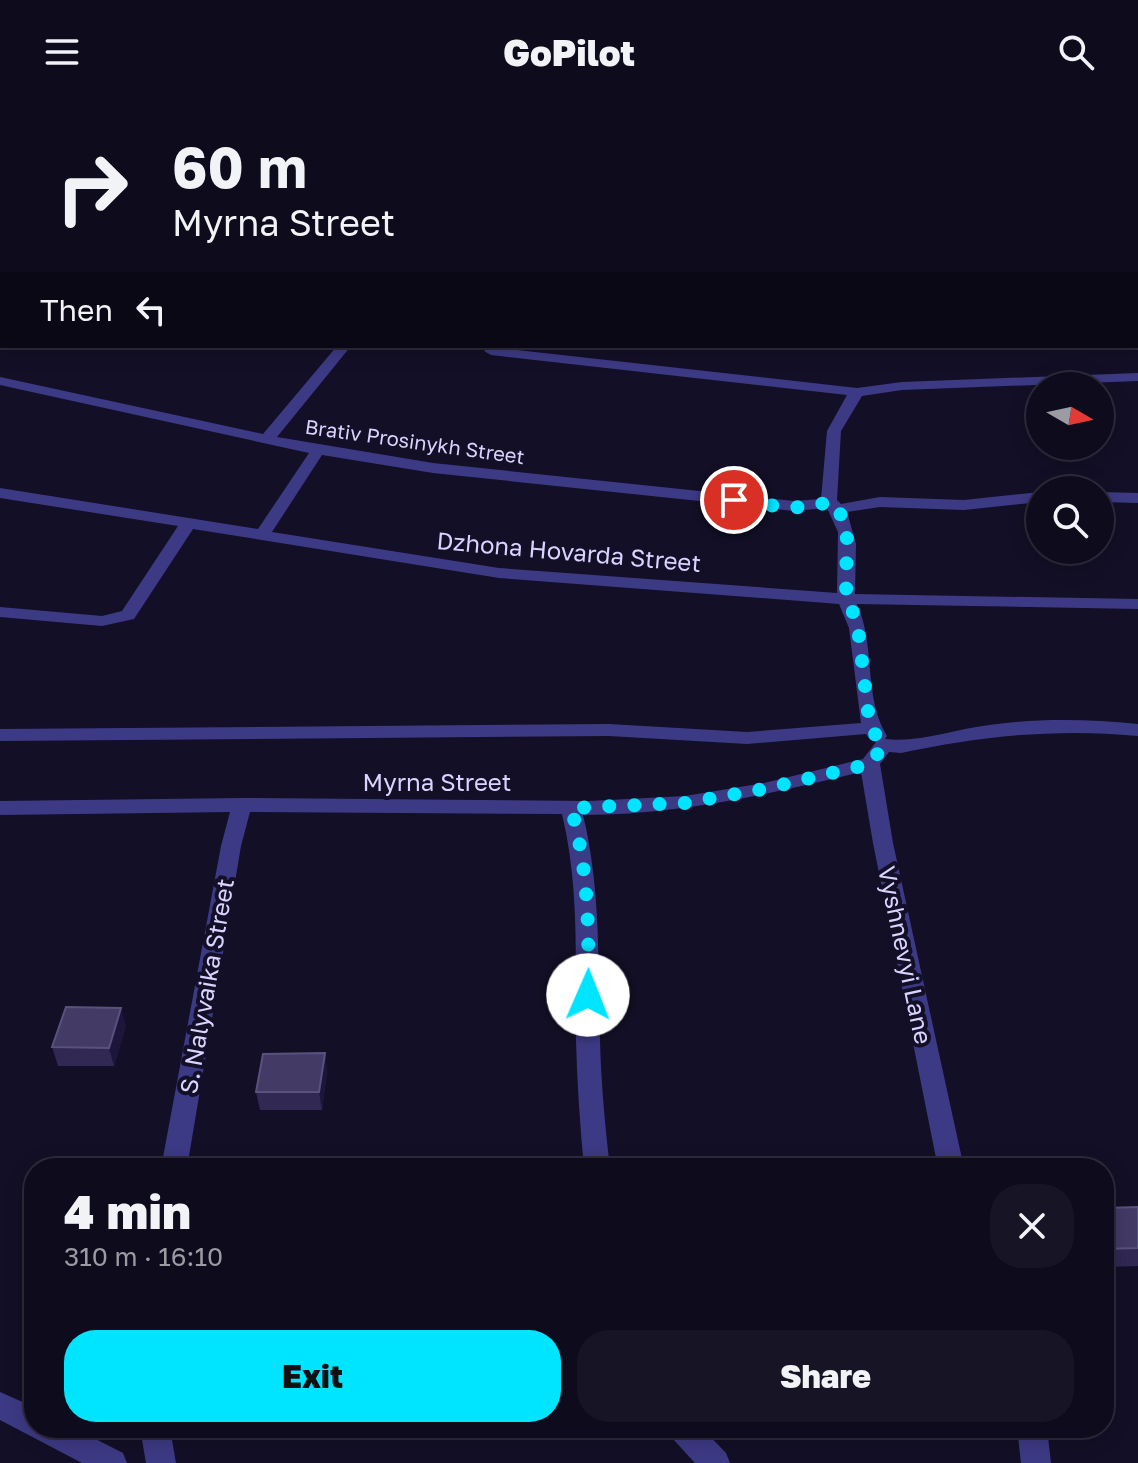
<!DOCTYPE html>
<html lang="en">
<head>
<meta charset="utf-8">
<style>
  :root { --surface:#0e0b1c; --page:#171425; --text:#f1f3f6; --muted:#9b9ba3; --line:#2e2b3b; --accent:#00e5ff }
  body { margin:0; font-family:"Golos Text",sans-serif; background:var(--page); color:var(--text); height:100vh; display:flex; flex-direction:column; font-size:30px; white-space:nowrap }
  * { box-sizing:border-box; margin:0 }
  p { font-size:26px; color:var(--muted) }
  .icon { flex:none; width:44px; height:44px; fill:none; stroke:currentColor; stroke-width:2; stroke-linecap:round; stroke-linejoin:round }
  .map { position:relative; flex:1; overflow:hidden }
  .sheet { position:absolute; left:24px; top:1054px; width:1090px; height:280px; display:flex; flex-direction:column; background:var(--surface); border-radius:32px; box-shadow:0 4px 20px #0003,0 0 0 2px var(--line) }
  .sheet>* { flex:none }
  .guide { position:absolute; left:0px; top:0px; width:1138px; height:244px; box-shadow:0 4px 20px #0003,0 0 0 2px var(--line); background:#0e0b1c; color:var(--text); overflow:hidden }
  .needle { width:52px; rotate:99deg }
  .controls { position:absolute; left:1026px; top:268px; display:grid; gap:16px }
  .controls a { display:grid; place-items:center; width:88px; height:88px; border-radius:50%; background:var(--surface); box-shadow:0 4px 20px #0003,0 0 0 2px var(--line); font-size:40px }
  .pin { position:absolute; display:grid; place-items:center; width:68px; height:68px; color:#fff; margin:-34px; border:4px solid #fff; border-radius:50%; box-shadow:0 2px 8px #0007 }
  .me { position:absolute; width:88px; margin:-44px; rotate:1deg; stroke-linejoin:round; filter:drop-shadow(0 0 6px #0008) }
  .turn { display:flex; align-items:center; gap:28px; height:168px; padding:0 40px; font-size:36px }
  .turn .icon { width:104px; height:104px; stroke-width:2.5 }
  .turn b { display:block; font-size:56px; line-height:68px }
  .then { display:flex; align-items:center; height:76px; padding:0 40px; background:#0003; gap:16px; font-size:30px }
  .round { display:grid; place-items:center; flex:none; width:84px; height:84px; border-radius:32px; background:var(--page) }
  .overview { display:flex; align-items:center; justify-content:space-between; height:136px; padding:0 40px }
  h1 { font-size:48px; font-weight:800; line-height:60px }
  .button { display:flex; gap:16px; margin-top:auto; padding:16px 40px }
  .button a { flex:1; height:92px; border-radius:32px; background:var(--accent); color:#111; font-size:32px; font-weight:800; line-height:92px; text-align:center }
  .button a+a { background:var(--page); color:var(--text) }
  header { display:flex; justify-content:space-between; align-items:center; height:104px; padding:0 40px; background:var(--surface); font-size:36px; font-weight:800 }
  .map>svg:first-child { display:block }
</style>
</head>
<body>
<header><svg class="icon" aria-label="menu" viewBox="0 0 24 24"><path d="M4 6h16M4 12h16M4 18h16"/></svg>GoPilot<svg class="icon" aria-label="search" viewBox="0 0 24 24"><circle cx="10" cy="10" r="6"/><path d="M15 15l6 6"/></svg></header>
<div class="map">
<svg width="1138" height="1359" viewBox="0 0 1138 1359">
  <rect width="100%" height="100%" fill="#130f26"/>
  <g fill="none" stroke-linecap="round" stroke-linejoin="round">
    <!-- minor -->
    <path fill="#3d3a85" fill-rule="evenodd" d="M 474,0 L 500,0 L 501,2 L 475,2 Z
      M 0,15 L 2,15 L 2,21 L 0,21 Z
      M 1136,55 L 1138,55 L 1138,61 L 1136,61 Z
      M 0,101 L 2,101 L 2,109 L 0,109 Z
      M 1136,118 L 1138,118 L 1138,126 L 1136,126 Z
      M 0,164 L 2,164 L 2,172 L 0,172 Z
      M 1136,181 L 1138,181 L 1138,189 L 1136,189 Z
      M 337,242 L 351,242 L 277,333 L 433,359 L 794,397 L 821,395 L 827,327 L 847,291 L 491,251 L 484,247 L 491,243 L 857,284 L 902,278 L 1138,269 L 1138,277 L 902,286 L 862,292 L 841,327 L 837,396 L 841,400 L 880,393 L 964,396 L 1040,388 L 1040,398 L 964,406 L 880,403 L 847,408 L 856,440 L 855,490 L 1138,495 L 1138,505 L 857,500 C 876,542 863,593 887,632 L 885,635 C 919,639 955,625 989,621 C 1039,614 1088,615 1138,620 L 1138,632 C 1057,624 980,632 901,649 L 889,648 L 880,660 L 893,739 L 964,1064 L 938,1064 L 873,739 L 861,668 C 769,690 678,711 583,711 C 601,785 598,860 600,936 C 601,979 605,1021 610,1064 L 584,1064 C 580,1021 577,979 576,936 C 575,860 580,785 562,710 L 250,708 L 241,742 L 187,1064 L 161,1064 L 221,742 L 230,708 L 0,711 L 0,697 L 242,694 L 589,697 L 685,692 L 764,679 L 863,655 L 876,638 L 870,636 L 866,630 L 747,640 L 609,632 L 0,637 L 0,625 L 609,620 L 747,628 L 861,619 L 849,524 L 839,500 L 499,474 L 193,425 L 134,515 L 102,522 L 0,513 L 0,503 L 102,512 L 122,507 L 178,422 L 0,394 L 0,384 L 258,425 L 309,349 L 0,281 L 0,273 L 263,330 ZM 322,351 L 433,369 L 794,407 L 827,404 L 838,428 L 837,489 L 499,464 L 272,428 Z
      M 1100,388 L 1138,389 L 1138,399 L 1100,398 Z
      M 0,1288 L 34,1303 L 34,1324 L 74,1324 L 123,1349 L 127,1359 L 82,1359 L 0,1316 Z
      M 140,1324 L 170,1324 L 176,1359 L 146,1359 Z
      M 667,1324 L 702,1324 L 726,1349 L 730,1359 L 695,1359 L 672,1334 Z
      M 1017,1324 L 1047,1324 L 1051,1359 L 1021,1359 Z"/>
  </g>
  <!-- wall -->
  <path fill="#312854" d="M 126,922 L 114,962 L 58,962 L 52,943 Z
    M 325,949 L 327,968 L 322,1006 L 260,1006 L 256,988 Z
    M 1138,1103 L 1138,1162 L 1104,1163 L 1104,1104 Z"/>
  <!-- shaded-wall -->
  <path fill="#1d163a" d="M 121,904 L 126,922 L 114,962 L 109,944 Z
    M 325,949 L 327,968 L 322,1006 L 319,988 Z"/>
  <!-- building -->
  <path fill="#433a66" stroke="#5a527e" stroke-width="2" d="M 66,903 L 121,904 L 109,944 L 52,943 Z
    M 325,949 L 319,988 L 256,988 L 263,950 Z
    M 1138,1103 L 1138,1144 L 1104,1145 L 1104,1104 Z"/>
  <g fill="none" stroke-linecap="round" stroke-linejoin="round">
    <!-- route -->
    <path stroke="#00e5ff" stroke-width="14" stroke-dasharray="0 25.2" d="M 588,891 C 589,827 589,766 571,704 L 685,699 L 764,685 L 870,660 L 884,641 L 870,624 L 857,516 L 846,495 L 847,424 L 838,405 L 829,397 C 802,410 762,399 734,396"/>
  </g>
  <g text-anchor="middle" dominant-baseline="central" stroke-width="8" stroke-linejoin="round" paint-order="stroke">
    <!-- far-street labels -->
    <g font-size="20" fill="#d9d4ff" stroke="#130f26">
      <text transform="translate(415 337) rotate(8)">Brativ Prosinykh Street</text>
    </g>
    <!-- street labels -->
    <g font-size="24" fill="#d9d4ff" stroke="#130f26">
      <text transform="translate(569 447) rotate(5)">Dzhona Hovarda Street</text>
      <text x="437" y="677">Myrna Street</text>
      <text transform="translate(906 851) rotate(78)">Vyshnevyi Lane</text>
      <text transform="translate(206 882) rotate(-80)">S. Nalyvaika Street</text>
    </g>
  </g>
</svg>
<div class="controls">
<a><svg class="needle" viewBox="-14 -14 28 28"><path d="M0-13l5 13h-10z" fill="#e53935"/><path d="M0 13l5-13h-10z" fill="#9b9ba3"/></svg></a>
<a><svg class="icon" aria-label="search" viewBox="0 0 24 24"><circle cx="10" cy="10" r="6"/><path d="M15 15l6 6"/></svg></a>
</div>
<div class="pin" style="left:734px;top:396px;background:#d93025"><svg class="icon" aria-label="arrive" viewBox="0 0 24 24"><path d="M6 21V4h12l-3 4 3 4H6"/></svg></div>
<svg class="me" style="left:588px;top:891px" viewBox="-20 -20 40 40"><circle r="19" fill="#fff"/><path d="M0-13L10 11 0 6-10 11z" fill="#00e5ff"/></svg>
<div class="guide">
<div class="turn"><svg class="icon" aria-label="right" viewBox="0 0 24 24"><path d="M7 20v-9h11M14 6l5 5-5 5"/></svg><div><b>60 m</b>Myrna Street</div></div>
<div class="then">Then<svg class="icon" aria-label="left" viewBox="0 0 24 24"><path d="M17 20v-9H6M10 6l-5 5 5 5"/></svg></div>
</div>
<section class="sheet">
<div class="overview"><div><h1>4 min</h1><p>310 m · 16:10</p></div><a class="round"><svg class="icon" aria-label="close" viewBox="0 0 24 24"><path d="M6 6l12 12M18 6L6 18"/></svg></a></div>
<div class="button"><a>Exit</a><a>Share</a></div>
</section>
</div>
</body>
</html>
